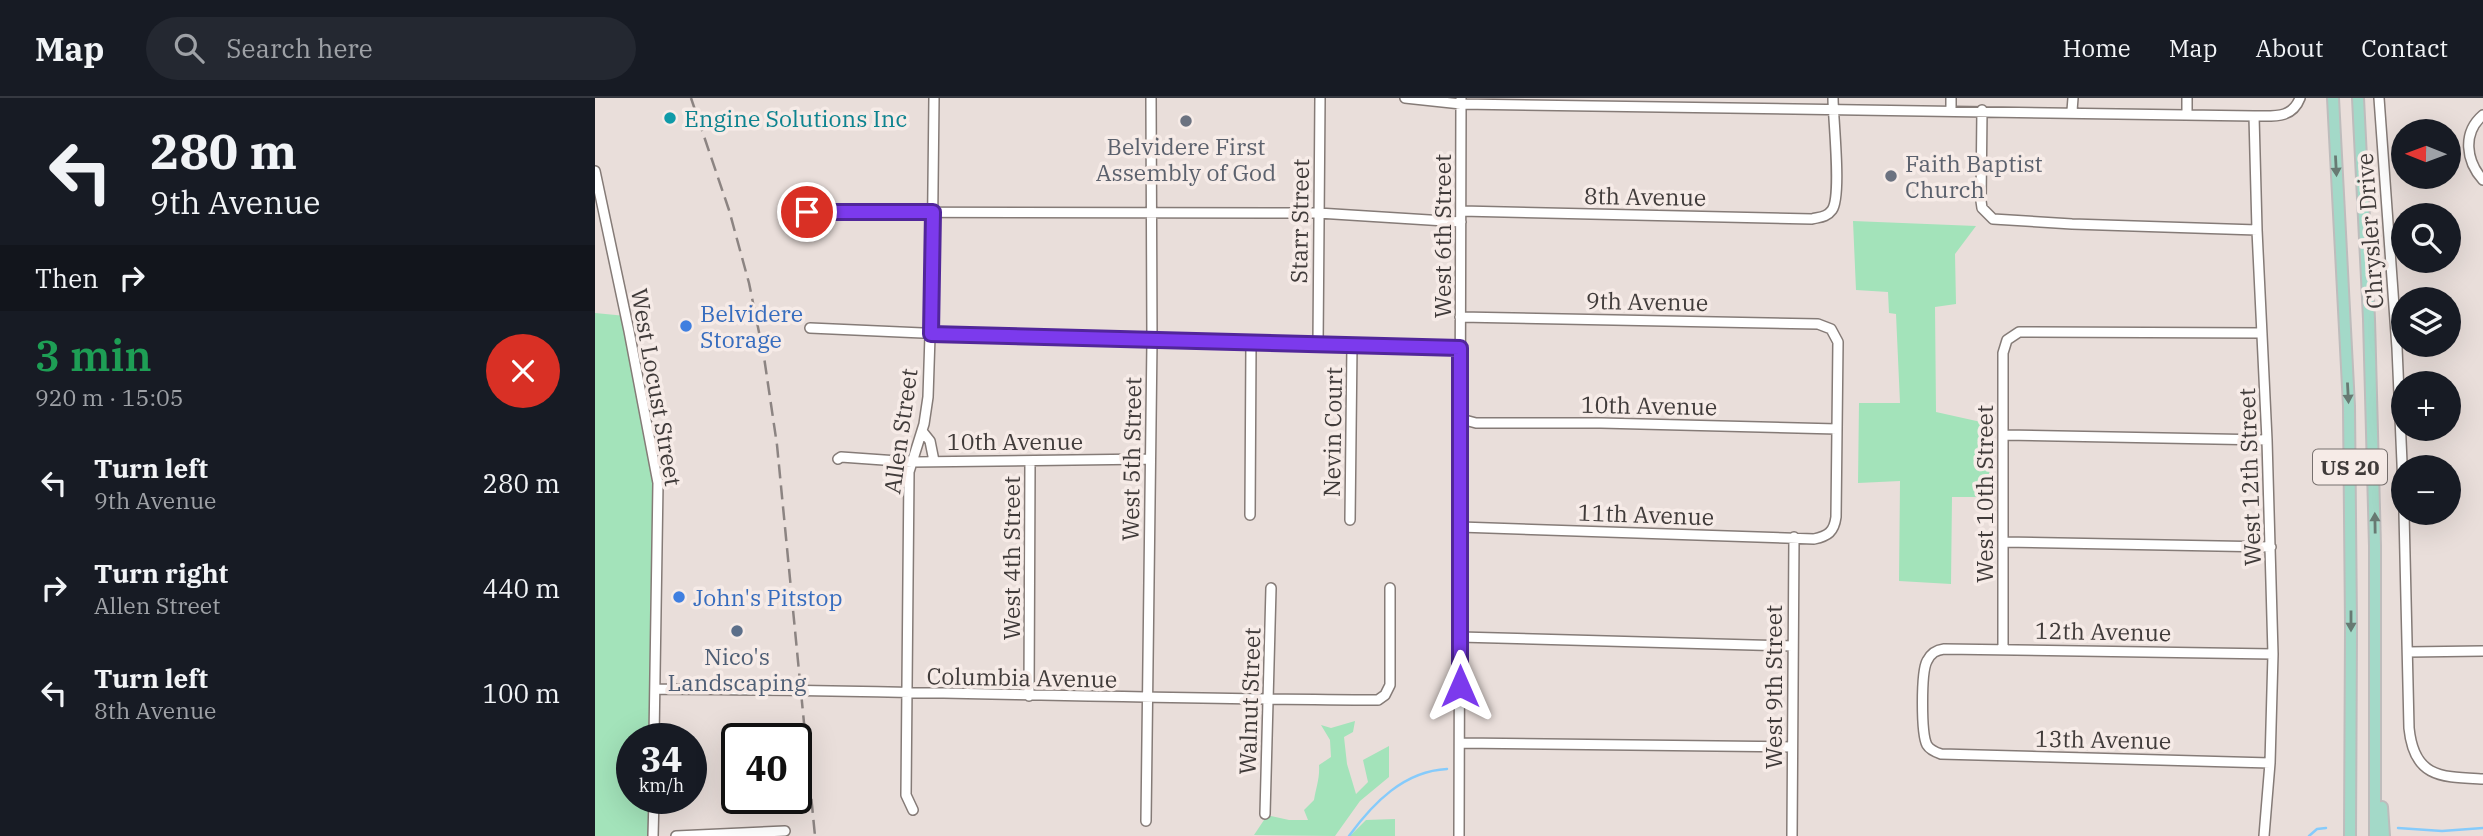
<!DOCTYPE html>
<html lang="en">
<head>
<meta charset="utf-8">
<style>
  :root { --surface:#171b24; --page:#242831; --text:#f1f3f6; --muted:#9ea1a6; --line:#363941 }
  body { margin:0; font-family:"IBM Plex Serif",serif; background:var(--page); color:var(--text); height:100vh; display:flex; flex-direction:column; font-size:26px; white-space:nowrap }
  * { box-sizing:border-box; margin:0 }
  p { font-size:23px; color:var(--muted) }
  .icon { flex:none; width:38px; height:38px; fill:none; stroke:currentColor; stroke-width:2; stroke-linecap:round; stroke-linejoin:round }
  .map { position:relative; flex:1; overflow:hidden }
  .details { display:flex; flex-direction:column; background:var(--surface); width:595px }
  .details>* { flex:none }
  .hud { background:#171b24; color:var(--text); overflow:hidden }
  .needle { width:46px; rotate:271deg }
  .controls { position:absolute; left:1796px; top:21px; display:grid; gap:14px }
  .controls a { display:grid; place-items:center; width:70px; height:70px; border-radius:50%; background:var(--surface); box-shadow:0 7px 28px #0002; font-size:35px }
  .speed { position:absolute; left:21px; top:625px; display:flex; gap:14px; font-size:35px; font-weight:700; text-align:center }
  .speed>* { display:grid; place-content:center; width:91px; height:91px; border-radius:50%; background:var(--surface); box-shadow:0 7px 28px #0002; line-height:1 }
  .speed small { font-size:18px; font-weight:400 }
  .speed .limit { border:4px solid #111; border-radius:10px; background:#fff; color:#111 }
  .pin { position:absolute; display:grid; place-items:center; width:60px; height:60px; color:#fff; margin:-30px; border:4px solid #fff; border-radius:50%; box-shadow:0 2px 7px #0007 }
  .me { position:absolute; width:77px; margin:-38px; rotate:0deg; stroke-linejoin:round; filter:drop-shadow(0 0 5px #0008) }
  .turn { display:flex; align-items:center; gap:24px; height:147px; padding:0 35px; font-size:32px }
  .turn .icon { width:91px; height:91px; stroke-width:2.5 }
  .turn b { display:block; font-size:49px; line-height:60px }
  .then { display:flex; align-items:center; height:66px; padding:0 35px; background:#0003; gap:14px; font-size:26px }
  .round { display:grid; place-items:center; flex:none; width:74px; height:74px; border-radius:37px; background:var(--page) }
  .overview { display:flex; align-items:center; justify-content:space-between; height:119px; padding:0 35px }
  h1 { font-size:42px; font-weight:600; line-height:52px; color:#1e9e55 }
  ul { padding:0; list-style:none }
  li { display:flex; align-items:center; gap:21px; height:105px; padding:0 35px }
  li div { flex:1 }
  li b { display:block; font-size:26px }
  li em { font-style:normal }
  header { display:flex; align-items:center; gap:42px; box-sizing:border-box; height:98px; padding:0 35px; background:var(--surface); border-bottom:2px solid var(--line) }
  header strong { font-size:33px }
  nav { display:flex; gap:38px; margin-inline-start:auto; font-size:24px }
  .search { width:490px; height:63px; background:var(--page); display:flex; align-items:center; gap:18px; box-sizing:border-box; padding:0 24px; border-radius:38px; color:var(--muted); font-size:26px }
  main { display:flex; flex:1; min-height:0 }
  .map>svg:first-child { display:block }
</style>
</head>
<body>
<header>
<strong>Map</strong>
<div class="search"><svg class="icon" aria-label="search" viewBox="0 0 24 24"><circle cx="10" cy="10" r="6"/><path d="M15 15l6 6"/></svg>Search here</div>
<nav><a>Home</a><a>Map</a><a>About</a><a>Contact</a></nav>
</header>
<main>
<section class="details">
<div class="hud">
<div class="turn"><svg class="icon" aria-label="left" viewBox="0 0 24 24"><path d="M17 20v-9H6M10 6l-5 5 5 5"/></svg><div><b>280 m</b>9th Avenue</div></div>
<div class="then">Then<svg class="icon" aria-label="right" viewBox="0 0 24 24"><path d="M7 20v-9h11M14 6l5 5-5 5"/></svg></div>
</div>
<div class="overview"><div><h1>3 min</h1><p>920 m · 15:05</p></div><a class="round" style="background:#d93025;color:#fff"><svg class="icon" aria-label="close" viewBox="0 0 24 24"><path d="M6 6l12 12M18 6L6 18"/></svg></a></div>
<ul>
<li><svg class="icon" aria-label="left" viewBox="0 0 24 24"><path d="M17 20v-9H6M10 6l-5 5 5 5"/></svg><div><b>Turn left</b><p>9th Avenue</p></div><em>280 m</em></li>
<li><svg class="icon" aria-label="right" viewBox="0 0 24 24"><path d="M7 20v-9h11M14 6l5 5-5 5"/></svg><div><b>Turn right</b><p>Allen Street</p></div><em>440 m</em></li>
<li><svg class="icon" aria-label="left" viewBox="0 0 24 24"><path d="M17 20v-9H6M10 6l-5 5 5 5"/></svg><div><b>Turn left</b><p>8th Avenue</p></div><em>100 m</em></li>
</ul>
</section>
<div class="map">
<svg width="1888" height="738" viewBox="0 0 1888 738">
  <rect width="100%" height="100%" fill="#e9deda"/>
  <!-- green -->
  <path fill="#a3e3ba" d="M 1258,123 L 1381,128 L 1360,156 L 1361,206 L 1340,209 L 1341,314 L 1395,326 L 1394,399 L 1357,399 L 1356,486 L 1304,483 L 1305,383 L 1263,385 L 1264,305 L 1305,305 L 1301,216 L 1294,215 L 1293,194 L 1261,192 Z
    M 0,215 L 31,218 L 59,354 L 59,640 L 37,640 L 37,700 L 59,700 L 58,738 L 0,738 Z
    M 760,623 L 758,634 L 749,639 L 752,666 L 761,696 L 773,684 L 768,662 L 794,648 L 794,679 L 765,703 L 740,738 L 659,737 L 669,722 L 676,718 L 694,722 L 713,722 L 709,712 L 719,702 C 721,690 725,680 724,667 L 736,659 L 735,642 L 726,627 L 736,630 Z
    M 800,721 L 800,738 L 755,738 L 771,722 Z"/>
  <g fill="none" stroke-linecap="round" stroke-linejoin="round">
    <!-- stream -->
    <path stroke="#86cbfb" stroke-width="2.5" d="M 1803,730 L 1847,733 L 1888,730
      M 754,738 C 778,705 809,673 852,671
      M 1714,738 L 1722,731 L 1731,730"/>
    <defs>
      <path id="minor" d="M 810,0 L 866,6 L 1659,18 C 1679,18 1697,21 1705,0
        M 1356,0 L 1356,12
        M 1784,0 L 1802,250 L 1808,388
        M 1387,12 L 1386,103 L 1387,110 L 1398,121 L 1477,126 L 1662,132
        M 1477,13 L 1478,0
        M 1592,16 L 1592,0
        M 1888,17 C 1867,35 1871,63 1888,82
        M 1659,18 L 1662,132 L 1672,342 L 1678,556 L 1675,665 L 1669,738
        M 0,73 L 34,233 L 63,385 L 59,640
        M 866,113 L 1217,121 C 1225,119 1232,119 1237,112 C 1247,98 1238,21 1238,0
        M 212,114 L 723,115 L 866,124
        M 215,230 L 440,240 L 865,250
        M 723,246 L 725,0
        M 866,321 L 881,325 L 1006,325 L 1242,331
        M 327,333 L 335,343 L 339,363
        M 1409,337 L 1672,342
        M 243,361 L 246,359 L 317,364 L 555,361
        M 1809,415 L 1814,630 C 1819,680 1846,679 1888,681
        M 655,417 L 656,245
        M 755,422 L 757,247
        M 865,429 L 1219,441 C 1233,438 1239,434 1241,419 L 1243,244 L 1236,231 L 1223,226 L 865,219
        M 1408,444 L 1676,449
        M 865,539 L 1197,548
        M 1408,551 L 1408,255 L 1412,242 L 1424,234 L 1667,235
        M 1813,554 L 1888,553
        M 61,591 C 301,592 542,601 783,602 L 790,597 L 795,587 L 795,490
        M 434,598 L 435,364
        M 865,645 L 1196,649
        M 1675,665 L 1346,656 C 1340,654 1335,652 1332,647 C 1326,636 1326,574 1332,563 C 1336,555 1341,552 1349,551 L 1678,556
        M 318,712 L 311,697 L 314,374 L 329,326 L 333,299 L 337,176 L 339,0
        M 670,716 L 676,490
        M 551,723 L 557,243 L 556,0
        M 58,738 L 59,700
        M 81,738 L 190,733
        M 864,738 L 866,1
        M 1197,738 L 1199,439"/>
      <path id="major" d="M 1738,0 L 1754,308 L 1756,529 L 1755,738
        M 1763,0 L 1774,221 L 1780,448 L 1780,738
        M 1787,709 L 1789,738"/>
    </defs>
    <!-- minor casing -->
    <use href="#minor" stroke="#857b77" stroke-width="12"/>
    <!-- major casing -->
    <use href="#major" stroke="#bebcbc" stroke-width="14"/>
    <!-- minor -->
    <use href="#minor" stroke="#fff" stroke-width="9"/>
    <!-- major -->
    <use href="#major" stroke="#a3d9c8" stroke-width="10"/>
    <!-- rail -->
    <path stroke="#8c8482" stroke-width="2.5" stroke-dasharray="14 7" stroke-linecap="butt" d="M 96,0 L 134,112 L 154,185 L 169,259 L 182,347 L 220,738"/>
  </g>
  <!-- one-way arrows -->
  <defs><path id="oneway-solid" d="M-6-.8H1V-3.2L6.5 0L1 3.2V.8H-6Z" transform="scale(1.75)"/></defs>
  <g fill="#687a73">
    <use href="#oneway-solid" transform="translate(1741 68) rotate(87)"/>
    <use href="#oneway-solid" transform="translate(1753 295) rotate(87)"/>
    <use href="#oneway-solid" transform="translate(1780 425) rotate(-91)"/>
    <use href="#oneway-solid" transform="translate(1756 523) rotate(90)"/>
  </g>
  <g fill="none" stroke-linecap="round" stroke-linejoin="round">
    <defs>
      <path id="route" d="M 212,114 L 338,114 L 336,236 L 865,250 L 865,588"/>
    </defs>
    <!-- route casing -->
    <use href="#route" stroke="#51269a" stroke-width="18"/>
    <!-- route -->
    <use href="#route" stroke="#7c3aed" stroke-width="12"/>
  </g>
  <!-- markers -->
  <circle fill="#0f9aa8" stroke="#f6ebe7" stroke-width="2.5" cx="75" cy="20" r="7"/>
  <g fill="#6b7280" stroke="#f6ebe7" stroke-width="2.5">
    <circle cx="591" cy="23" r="7"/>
    <circle cx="1296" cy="78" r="7"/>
  </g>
  <g fill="#3f7fe0" stroke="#f6ebe7" stroke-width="2.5">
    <circle cx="91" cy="228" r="7"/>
    <circle cx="84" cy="499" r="7"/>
  </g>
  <circle fill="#5c6f8a" stroke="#f6ebe7" stroke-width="2.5" cx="142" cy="533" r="7"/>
  <g text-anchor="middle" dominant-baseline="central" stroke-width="7" stroke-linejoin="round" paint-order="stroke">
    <!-- shield labels -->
    <rect fill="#f6ebe7" stroke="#77706e" stroke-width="2" x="1718" y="351.5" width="74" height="35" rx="5"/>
    <g font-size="21" font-weight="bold" fill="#403b3a">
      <text x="1755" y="369">US 20</text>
    </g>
    <!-- culture labels -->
    <g font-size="23" fill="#0d838f" stroke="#f6ebe7" text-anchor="start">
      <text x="89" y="20">Engine Solutions Inc</text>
    </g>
    <!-- worship labels -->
    <g font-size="23" fill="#5b616d" stroke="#f6ebe7">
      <text x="591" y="48">Belvidere First<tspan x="591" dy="26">Assembly of God</tspan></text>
      <text x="1310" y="65" text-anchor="start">Faith Baptist<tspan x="1310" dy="26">Church</tspan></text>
    </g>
    <!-- street labels -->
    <g font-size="23" fill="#403b3a" stroke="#f6ebe7">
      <text transform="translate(1050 98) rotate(1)">8th Avenue</text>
      <text transform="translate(704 123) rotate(-89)">Starr Street</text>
      <text transform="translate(1774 133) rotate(-94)">Chrysler Drive</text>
      <text transform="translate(847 138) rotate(-90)">West 6th Street</text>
      <text transform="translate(1052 203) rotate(1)">9th Avenue</text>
      <text transform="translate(62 289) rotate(80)">West Locust Street</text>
      <text transform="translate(1054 307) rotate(1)">10th Avenue</text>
      <text transform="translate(305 333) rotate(-82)">Allen Street</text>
      <text transform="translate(737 334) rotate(-89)">Nevin Court</text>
      <text x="420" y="343">10th Avenue</text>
      <text transform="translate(536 361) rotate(-89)">West 5th Street</text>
      <text transform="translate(1654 379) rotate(-92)">West 12th Street</text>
      <text transform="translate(1389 396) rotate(-90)">West 10th Street</text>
      <text transform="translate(1051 416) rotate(2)">11th Avenue</text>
      <text transform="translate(416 460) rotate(-90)">West 4th Street</text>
      <text transform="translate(1508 533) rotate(1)">12th Avenue</text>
      <text transform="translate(427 579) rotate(1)">Columbia Avenue</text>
      <text transform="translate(1178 589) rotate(-90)">West 9th Street</text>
      <text transform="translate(654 603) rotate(-88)">Walnut Street</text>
      <text transform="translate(1508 641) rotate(1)">13th Avenue</text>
    </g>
    <!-- shop labels -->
    <g font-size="23" fill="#366cbe" stroke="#f6ebe7" text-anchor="start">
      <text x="105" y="215">Belvidere<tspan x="105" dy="26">Storage</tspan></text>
      <text x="98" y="499">John's Pitstop</text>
    </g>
    <!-- service labels -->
    <g font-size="23" fill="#4e5e75" stroke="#f6ebe7">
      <text x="142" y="558">Nico's<tspan x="142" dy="26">Landscaping</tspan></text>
    </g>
  </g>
</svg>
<div class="controls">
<a><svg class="needle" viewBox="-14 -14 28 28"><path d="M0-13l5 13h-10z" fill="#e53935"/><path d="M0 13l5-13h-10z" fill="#9ea1a6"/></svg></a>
<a><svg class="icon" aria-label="search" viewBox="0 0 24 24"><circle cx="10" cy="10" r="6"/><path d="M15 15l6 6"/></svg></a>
<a><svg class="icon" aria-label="layers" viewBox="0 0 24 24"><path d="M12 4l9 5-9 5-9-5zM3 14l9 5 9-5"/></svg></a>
<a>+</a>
<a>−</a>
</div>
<div class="speed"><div>34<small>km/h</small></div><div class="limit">40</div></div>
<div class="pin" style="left:212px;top:114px;background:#d93025"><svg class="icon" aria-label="arrive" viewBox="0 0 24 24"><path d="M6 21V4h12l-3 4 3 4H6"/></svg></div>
<svg class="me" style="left:865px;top:588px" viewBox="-20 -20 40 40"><path d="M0-17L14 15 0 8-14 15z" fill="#7c3aed" stroke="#fff" stroke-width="4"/></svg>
</div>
</main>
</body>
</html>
